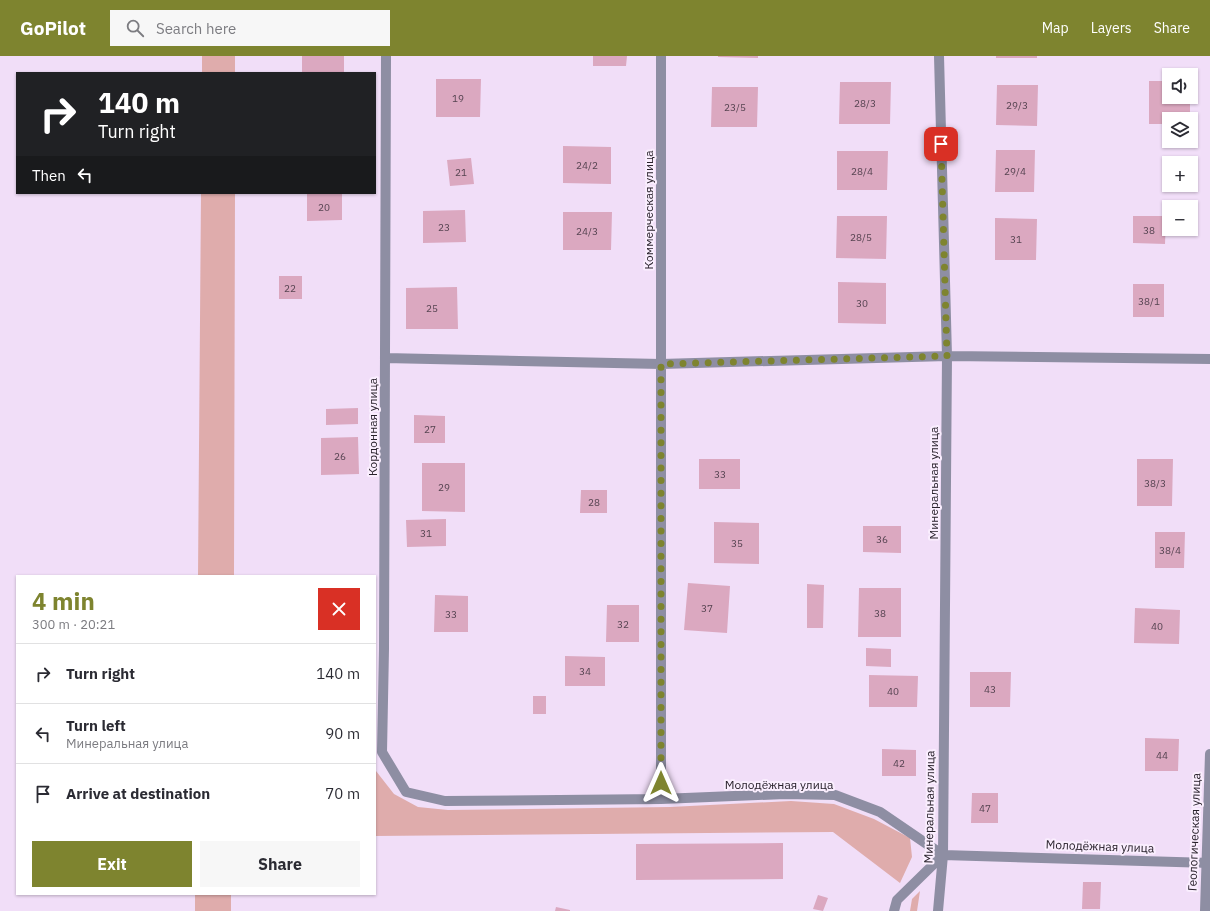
<!DOCTYPE html>
<html lang="en">
<head>
<meta charset="utf-8">
<style>
  :root { --surface:#fff; --page:#f7f7f7; --text:#2b2b33; --muted:#7c7c81; --line:#e1e1e2; --accent:#7e842f }
  body { margin:0; font-family:"IBM Plex Sans",sans-serif; background:var(--page); color:var(--text); height:100vh; display:flex; flex-direction:column; font-size:15px; white-space:nowrap }
  * { box-sizing:border-box; margin:0 }
  p { font-size:13px; color:var(--muted) }
  .icon { flex:none; width:22px; height:22px; fill:none; stroke:currentColor; stroke-width:2; stroke-linecap:round; stroke-linejoin:round }
  .map { position:relative; flex:1; overflow:hidden }
  .panel { position:absolute; left:16px; top:519px; width:360px; height:320px; display:flex; flex-direction:column; background:var(--surface); border-radius:0px; box-shadow:0 1px 3px #0004 }
  .panel>* { flex:none }
  .hud { position:absolute; left:16px; top:16px; width:360px; height:122px; border-radius:0px; box-shadow:0 1px 3px #0004; background:#202124; color:#fff; overflow:hidden }
  .controls { position:absolute; left:1162px; top:12px; display:grid; gap:8px }
  .controls a { display:grid; place-items:center; width:36px; height:36px; border-radius:0px; background:var(--surface); box-shadow:0 1px 3px #0004; font-size:20px }
  .pin { position:absolute; display:grid; place-items:center; width:34px; height:34px; color:#fff; margin:-17px; border-radius:8px; box-shadow:0 2px 6px #0006 }
  .me { position:absolute; width:44px; margin:-22px; rotate:0deg; stroke-linejoin:round; filter:drop-shadow(0 0 3px #0008) }
  .turn { display:flex; align-items:center; gap:14px; height:84px; padding:0 16px; font-size:18px }
  .turn .icon { width:52px; height:52px; stroke-width:2.5 }
  .turn b { display:block; font-size:28px; line-height:34px }
  .then { display:flex; align-items:center; height:38px; padding:0 16px; background:#0003; gap:8px; font-size:15px }
  .round { display:grid; place-items:center; flex:none; width:42px; height:42px; border-radius:0px; background:var(--page) }
  .head { display:flex; align-items:center; justify-content:space-between; height:68px; padding:0 16px }
  h1 { font-size:24px; font-weight:700; line-height:30px; color:var(--accent) }
  .primary-button { display:flex; gap:8px; margin-top:auto; padding:8px 16px }
  .primary-button a { flex:1; height:46px; border-radius:0px; background:var(--accent); color:#fff; font-size:16px; font-weight:700; line-height:46px; text-align:center }
  .primary-button a+a { background:var(--page); color:var(--text) }
  ul { padding:0; list-style:none }
  li { display:flex; align-items:center; gap:12px; height:60px; padding:0 16px; border-top:1px solid var(--line) }
  li div { flex:1 }
  li b { display:block; font-size:15px }
  li em { font-style:normal }
  header { display:flex; align-items:center; gap:24px; box-sizing:border-box; height:56px; padding:0 20px; background:var(--accent); color:#fff }
  header strong { font-size:19px }
  nav { display:flex; gap:22px; margin-inline-start:auto; font-size:14px }
  .search { width:280px; height:36px; background:var(--page); display:flex; align-items:center; gap:10px; box-sizing:border-box; padding:0 14px; border-radius:0px; color:var(--muted); font-size:15px }
  .map>svg:first-child { display:block }
</style>
</head>
<body>
<header>
<strong>GoPilot</strong>
<div class="search"><svg class="icon" aria-label="search" viewBox="0 0 24 24"><circle cx="10" cy="10" r="6"/><path d="M15 15l6 6"/></svg>Search here</div>
<nav><a>Map</a><a>Layers</a><a>Share</a></nav>
</header>
<div class="map">
<svg width="1210" height="855" viewBox="0 0 1210 855">
  <rect width="100%" height="100%" fill="#f1def8"/>
  <!-- green -->
  <path fill="#dfacac" d="M 202,0 L 235,0 L 235,17 L 202,17 Z
    M 201,137 L 235,137 L 234,520 L 198,520 Z
    M 376,715 L 394,738 L 418,751 L 448,754 L 670,751 L 791,745 L 834,748 L 874,763 L 910,782 L 912,801 L 900,827 L 833,776 L 375,780 L 375,766 L 376,765 Z
    M 920,835 L 917,855 L 910,855 L 912,843 Z
    M 195,838 L 231,838 L 231,855 L 195,855 Z"/>
  <!-- building -->
  <path fill="#dba8c0" d="M 302,0 L 344,0 L 344,17 L 302,17 Z
    M 593,0 L 627,0 L 626,10 L 593,10 Z
    M 718,0 L 758,0 L 758,2 L 718,1 Z
    M 996,0 L 1037,0 L 1037,2 L 996,2 Z
    M 436,23 L 481,23 L 480,61 L 436,61 Z
    M 1149,25 L 1169,25 L 1169,41 L 1190,41 L 1190,63 L 1169,63 L 1169,68 L 1149,68 Z
    M 840,26 L 891,26 L 890,68 L 839,68 Z
    M 997,29 L 1038,29 L 1037,70 L 996,69 Z
    M 712,31 L 758,31 L 757,71 L 711,71 Z
    M 563,90 L 611,91 L 611,128 L 563,127 Z
    M 996,94 L 1035,94 L 1034,136 L 995,136 Z
    M 837,95 L 888,95 L 887,134 L 837,134 Z
    M 471,102 L 474,128 L 450,130 L 447,104 Z
    M 307,137 L 342,137 L 342,164 L 307,165 Z
    M 465,154 L 466,186 L 423,187 L 423,155 Z
    M 563,156 L 612,156 L 611,194 L 563,194 Z
    M 837,160 L 887,160 L 886,203 L 836,202 Z
    M 1133,160 L 1166,160 L 1165,188 L 1133,187 Z
    M 995,162 L 1037,163 L 1036,204 L 995,204 Z
    M 279,220 L 302,220 L 302,243 L 279,243 Z
    M 838,226 L 886,227 L 886,268 L 838,267 Z
    M 1133,228 L 1164,228 L 1164,261 L 1133,261 Z
    M 457,231 L 458,273 L 406,273 L 406,232 Z
    M 358,352 L 358,368 L 326,369 L 326,353 Z
    M 414,359 L 445,360 L 445,387 L 414,387 Z
    M 358,381 L 359,418 L 321,419 L 321,382 Z
    M 699,403 L 740,403 L 740,433 L 699,433 Z
    M 1137,403 L 1173,403 L 1172,450 L 1137,450 Z
    M 422,407 L 465,407 L 465,456 L 422,455 Z
    M 581,434 L 607,434 L 607,457 L 580,457 Z
    M 446,463 L 446,490 L 407,491 L 406,464 Z
    M 714,466 L 759,467 L 759,508 L 714,507 Z
    M 863,470 L 901,470 L 901,497 L 863,496 Z
    M 1155,476 L 1185,476 L 1184,512 L 1155,512 Z
    M 688,527 L 730,530 L 727,577 L 684,574 Z
    M 807,528 L 824,529 L 823,572 L 807,572 Z
    M 859,532 L 901,532 L 901,581 L 858,581 Z
    M 435,539 L 468,540 L 468,576 L 434,576 Z
    M 607,549 L 639,549 L 639,586 L 606,586 Z
    M 1135,552 L 1180,554 L 1179,588 L 1134,587 Z
    M 866,592 L 891,593 L 891,611 L 866,610 Z
    M 565,600 L 605,601 L 605,630 L 565,630 Z
    M 970,616 L 1011,616 L 1010,651 L 970,651 Z
    M 869,619 L 918,620 L 917,651 L 869,651 Z
    M 533,640 L 546,640 L 546,658 L 533,658 Z
    M 1145,682 L 1179,683 L 1178,715 L 1145,715 Z
    M 882,693 L 916,694 L 916,720 L 882,720 Z
    M 972,737 L 998,737 L 998,767 L 971,767 Z
    M 783,787 L 783,823 L 636,824 L 636,788 Z
    M 1083,826 L 1101,826 L 1100,853 L 1082,853 Z
    M 818,839 L 828,842 L 823,855 L 813,853 Z
    M 556,851 L 570,854 L 570,855 L 555,855 Z"/>
  <g fill="none" stroke-linecap="round" stroke-linejoin="round">
    <!-- minor -->
    <path stroke="#8e8ea3" stroke-width="10" d="M 386,0 L 384,593 L 382,696 L 406,736 L 445,745 L 661,743 L 785,738 L 835,739 L 880,756 L 943,799 L 1210,807
      M 385,302 L 661,308 L 947,300 L 1210,303
      M 661,743 L 661,0
      M 894,855 L 897,844 L 943,799
      M 938,855 L 943,799 L 947,300 L 939,0
      M 1205,855 L 1210,698"/>
  </g>
  <g fill="none" stroke-linecap="round" stroke-linejoin="round">
    <!-- route -->
    <path stroke="#7e842f" stroke-width="7" stroke-dasharray="0 12.6" d="M 661,727 L 661,308 L 947,300 L 941,88"/>
  </g>
  <g text-anchor="middle" dominant-baseline="central" stroke-width="4" stroke-linejoin="round" paint-order="stroke">
    <!-- number labels -->
    <g font-size="10" fill="#554350">
      <text x="458" y="42">19</text>
      <text x="865" y="47">28/3</text>
      <text x="1017" y="49">29/3</text>
      <text x="735" y="51">23/5</text>
      <text x="587" y="109">24/2</text>
      <text x="862" y="115">28/4</text>
      <text x="1015" y="115">29/4</text>
      <text x="461" y="116">21</text>
      <text x="324" y="151">20</text>
      <text x="444" y="171">23</text>
      <text x="1149" y="174">38</text>
      <text x="587" y="175">24/3</text>
      <text x="861" y="181">28/5</text>
      <text x="1016" y="183">31</text>
      <text x="290" y="232">22</text>
      <text x="1149" y="245">38/1</text>
      <text x="862" y="247">30</text>
      <text x="432" y="252">25</text>
      <text x="430" y="373">27</text>
      <text x="340" y="400">26</text>
      <text x="720" y="418">33</text>
      <text x="1155" y="427">38/3</text>
      <text x="444" y="431">29</text>
      <text x="594" y="446">28</text>
      <text x="426" y="477">31</text>
      <text x="882" y="483">36</text>
      <text x="737" y="487">35</text>
      <text x="1170" y="494">38/4</text>
      <text x="707" y="552">37</text>
      <text x="880" y="557">38</text>
      <text x="451" y="558">33</text>
      <text x="623" y="568">32</text>
      <text x="1157" y="570">40</text>
      <text x="585" y="615">34</text>
      <text x="990" y="633">43</text>
      <text x="893" y="635">40</text>
      <text x="1162" y="699">44</text>
      <text x="899" y="707">42</text>
      <text x="985" y="752">47</text>
    </g>
    <!-- street labels -->
    <g font-size="12" fill="#28212b" stroke="#faeefe">
      <text transform="translate(648 154) rotate(-90)">Коммерческая улица</text>
      <text transform="translate(372 371) rotate(-90)">Кордонная улица</text>
      <text transform="translate(933 427) rotate(-90)">Минеральная улица</text>
      <text x="779" y="728">Молодёжная улица</text>
      <text transform="translate(929 751) rotate(-89)">Минеральная улица</text>
      <text transform="translate(1194 776) rotate(-88)">Геологическая улица</text>
      <text transform="translate(1100 790) rotate(2)">Молодёжная улица</text>
    </g>
  </g>
</svg>
<div class="controls">
<a><svg class="icon" aria-label="sound" viewBox="0 0 24 24"><path d="M4 9h4l5-4v14l-5-4H4zM17 9q2 3 0 6"/></svg></a>
<a><svg class="icon" aria-label="layers" viewBox="0 0 24 24"><path d="M12 4l9 5-9 5-9-5zM3 14l9 5 9-5"/></svg></a>
<a>+</a>
<a>−</a>
</div>
<div class="pin" style="left:941px;top:88px;background:#d93025"><svg class="icon" aria-label="arrive" viewBox="0 0 24 24"><path d="M6 21V4h12l-3 4 3 4H6"/></svg></div>
<svg class="me" style="left:661px;top:727px" viewBox="-20 -20 40 40"><path d="M0-17L14 15 0 8-14 15z" fill="#7e842f" stroke="#fff" stroke-width="4"/></svg>
<div class="hud">
<div class="turn"><svg class="icon" aria-label="right" viewBox="0 0 24 24"><path d="M7 20v-9h11M14 6l5 5-5 5"/></svg><div><b>140 m</b>Turn right</div></div>
<div class="then">Then<svg class="icon" aria-label="left" viewBox="0 0 24 24"><path d="M17 20v-9H6M10 6l-5 5 5 5"/></svg></div>
</div>
<section class="panel">
<div class="head"><div><h1>4 min</h1><p>300 m · 20:21</p></div><a class="round" style="background:#d93025;color:#fff"><svg class="icon" aria-label="close" viewBox="0 0 24 24"><path d="M6 6l12 12M18 6L6 18"/></svg></a></div>
<ul>
<li><svg class="icon" aria-label="right" viewBox="0 0 24 24"><path d="M7 20v-9h11M14 6l5 5-5 5"/></svg><div><b>Turn right</b></div><em>140 m</em></li>
<li><svg class="icon" aria-label="left" viewBox="0 0 24 24"><path d="M17 20v-9H6M10 6l-5 5 5 5"/></svg><div><b>Turn left</b><p>Минеральная улица</p></div><em>90 m</em></li>
<li><svg class="icon" aria-label="arrive" viewBox="0 0 24 24"><path d="M6 21V4h12l-3 4 3 4H6"/></svg><div><b>Arrive at destination</b></div><em>70 m</em></li>
</ul>
<div class="primary-button"><a>Exit</a><a>Share</a></div>
</section>
</div>
</body>
</html>
